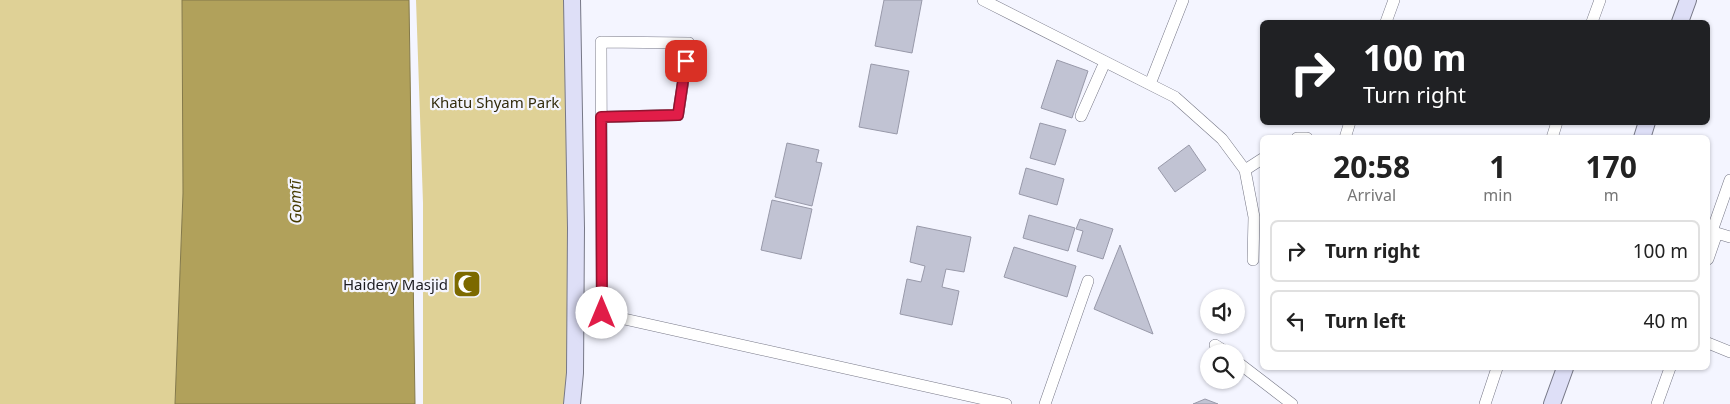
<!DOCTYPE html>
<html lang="en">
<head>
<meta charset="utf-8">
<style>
  :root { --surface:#fff; --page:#f2f2f2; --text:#222; --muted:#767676; --line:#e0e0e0 }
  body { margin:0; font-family:"Noto Sans",sans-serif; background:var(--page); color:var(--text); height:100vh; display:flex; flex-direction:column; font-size:19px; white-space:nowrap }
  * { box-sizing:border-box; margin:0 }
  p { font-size:16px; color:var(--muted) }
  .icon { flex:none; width:28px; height:28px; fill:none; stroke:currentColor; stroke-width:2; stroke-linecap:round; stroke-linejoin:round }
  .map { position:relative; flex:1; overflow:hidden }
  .drawer { position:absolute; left:1260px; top:135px; width:450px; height:235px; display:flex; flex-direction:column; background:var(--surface); border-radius:8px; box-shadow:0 1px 4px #0004 }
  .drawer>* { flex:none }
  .guide { position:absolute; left:1260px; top:20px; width:450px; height:105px; border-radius:8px; box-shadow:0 1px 4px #0004; background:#202124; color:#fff; overflow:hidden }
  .controls { position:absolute; left:1200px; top:289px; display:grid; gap:10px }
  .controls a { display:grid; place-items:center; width:45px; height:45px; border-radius:50%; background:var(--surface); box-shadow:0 1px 4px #0004; font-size:25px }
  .pin { position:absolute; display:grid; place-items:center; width:42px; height:42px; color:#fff; margin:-21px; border-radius:10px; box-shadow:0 2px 8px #0006 }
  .me { position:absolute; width:55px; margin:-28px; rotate:0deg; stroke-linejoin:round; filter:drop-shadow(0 0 4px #0008) }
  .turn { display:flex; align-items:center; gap:18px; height:105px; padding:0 20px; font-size:22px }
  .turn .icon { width:65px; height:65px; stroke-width:2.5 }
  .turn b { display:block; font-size:35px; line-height:42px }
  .eta { display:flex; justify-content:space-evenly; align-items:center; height:85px; text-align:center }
  .eta b { font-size:30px; font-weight:700; line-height:35px }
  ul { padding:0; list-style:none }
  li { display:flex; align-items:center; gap:15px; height:62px; margin:0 10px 8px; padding:0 10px; border:2px solid var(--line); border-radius:8px }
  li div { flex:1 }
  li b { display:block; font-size:19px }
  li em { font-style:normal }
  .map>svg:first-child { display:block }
</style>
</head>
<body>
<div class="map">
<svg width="1730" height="404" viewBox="0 0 1730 404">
  <rect width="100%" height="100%" fill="#f4f5ff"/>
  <!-- green -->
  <path fill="#dfd196" d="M 0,0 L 182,0 L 183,193 L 175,404 L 0,404 Z
    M 416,0 L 568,0 L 572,311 L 566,404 L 423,404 L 423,203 Z"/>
  <!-- water -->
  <path fill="#b1a15b" stroke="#84794a" d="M 182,0 L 409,0 L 415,404 L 175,404 L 183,193 Z"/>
  <!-- building -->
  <path fill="#c1c3d3" stroke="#9899a9" d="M 884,0 L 922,0 L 912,53 L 875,46 Z
    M 1057,60 L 1088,71 L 1072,118 L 1041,108 Z
    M 871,64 L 909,71 L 897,134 L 859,127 Z
    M 1040,123 L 1066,130 L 1055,165 L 1030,158 Z
    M 787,143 L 819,150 L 816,162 L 822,163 L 812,206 L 775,197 Z
    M 1189,145 L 1206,170 L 1175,192 L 1158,168 Z
    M 1026,168 L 1064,179 L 1057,205 L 1019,194 Z
    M 772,200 L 812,209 L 801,259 L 761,250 Z
    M 1029,215 L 1075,228 L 1068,251 L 1023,238 Z
    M 1080,219 L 1113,229 L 1103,259 L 1077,251 L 1083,231 L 1076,229 Z
    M 917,226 L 971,237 L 964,272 L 946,269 L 942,287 L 959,291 L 952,325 L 900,314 L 907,279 L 921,282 L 925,266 L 910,262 Z
    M 1120,245 L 1153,334 L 1094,309 Z
    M 1014,247 L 1076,266 L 1067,297 L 1004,277 Z
    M 1205,399 L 1218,404 L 1193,404 Z"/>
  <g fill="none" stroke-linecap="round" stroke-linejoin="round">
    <defs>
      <path id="street" d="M 983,0 L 1175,97 L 1222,139 L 1245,170 L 1254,217 L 1253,260
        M 1386,22 L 1394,0
        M 1592,22 L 1600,0
        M 1150,84 L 1183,0
        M 1081,116 L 1105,62
        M 601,117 L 678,115 L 689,43 L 601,42 L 602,313
        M 1297,138 L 1307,138
        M 1345,138 L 1350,122
        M 1552,138 L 1557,122
        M 1245,170 L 1262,159
        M 1710,231 L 1730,237
        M 1712,231 L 1730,180
        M 1708,259 L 1717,233
        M 575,308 L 1006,404
        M 1708,343 L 1730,352
        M 1215,345 L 1226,352
        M 1236,361 L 1292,404
        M 1045,404 L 1088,281
        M 1485,404 L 1497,368
        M 1657,404 L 1670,368"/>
      <path id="secondary" d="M 1680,22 L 1688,0
        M 1642,138 L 1647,122
        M 572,404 L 575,373 L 576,228 L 572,0
        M 1552,404 L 1565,368"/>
    </defs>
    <!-- street casing -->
    <use href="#street" stroke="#777887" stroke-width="12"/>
    <!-- secondary casing -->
    <use href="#secondary" stroke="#777887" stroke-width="18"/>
    <!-- street -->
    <use href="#street" stroke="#fff" stroke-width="11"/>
    <!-- secondary -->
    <use href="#secondary" stroke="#dedff7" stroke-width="16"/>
  </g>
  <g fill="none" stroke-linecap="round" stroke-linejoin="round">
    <defs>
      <path id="route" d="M 602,313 L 601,117 L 678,115 L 686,61"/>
    </defs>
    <!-- route casing -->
    <use href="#route" stroke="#92132f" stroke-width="12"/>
    <!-- route -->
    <use href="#route" stroke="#e11d48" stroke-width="9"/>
  </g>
  <!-- icons -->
  <defs>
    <symbol id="mosque-square" viewBox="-11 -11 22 22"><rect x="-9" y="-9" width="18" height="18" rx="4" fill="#7c6900" stroke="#f4f5ff"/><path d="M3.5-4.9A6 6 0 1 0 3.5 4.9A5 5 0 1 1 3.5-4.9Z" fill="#fff"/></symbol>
  </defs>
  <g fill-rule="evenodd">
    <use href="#mosque-square" x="451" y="268" width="32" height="32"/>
  </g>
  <g text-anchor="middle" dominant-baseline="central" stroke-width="4.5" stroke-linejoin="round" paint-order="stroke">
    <!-- park labels -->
    <g font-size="15" fill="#342d0e" stroke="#f4f5ff">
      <text x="495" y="102">Khatu Shyam Park</text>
    </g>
    <!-- poi labels -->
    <g font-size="15" fill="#1c1c22" stroke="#f4f5ff" text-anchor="end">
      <text x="448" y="284">Haidery Masjid</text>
    </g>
    <!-- water labels -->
    <g font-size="16" font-style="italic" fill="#463b00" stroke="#f4f5ff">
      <text transform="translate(295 202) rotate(-91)">Gomtī</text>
    </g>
  </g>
</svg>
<div class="controls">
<a><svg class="icon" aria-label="sound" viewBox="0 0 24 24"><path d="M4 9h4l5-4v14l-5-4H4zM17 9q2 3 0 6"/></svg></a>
<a><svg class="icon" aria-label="search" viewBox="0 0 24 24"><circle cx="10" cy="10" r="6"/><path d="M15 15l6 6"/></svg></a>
</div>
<div class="pin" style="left:686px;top:61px;background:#d93025"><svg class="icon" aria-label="arrive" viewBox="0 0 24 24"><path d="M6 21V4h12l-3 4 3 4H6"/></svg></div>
<svg class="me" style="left:602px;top:313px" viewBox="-20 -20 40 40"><circle r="19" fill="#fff"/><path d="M0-13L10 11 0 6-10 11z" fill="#e11d48"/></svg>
<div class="guide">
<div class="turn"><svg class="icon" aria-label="right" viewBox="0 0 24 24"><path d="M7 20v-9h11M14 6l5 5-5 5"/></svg><div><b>100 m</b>Turn right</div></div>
</div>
<section class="drawer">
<div class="eta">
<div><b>20:58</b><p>Arrival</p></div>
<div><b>1</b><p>min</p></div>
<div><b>170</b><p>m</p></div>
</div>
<ul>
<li><svg class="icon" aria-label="right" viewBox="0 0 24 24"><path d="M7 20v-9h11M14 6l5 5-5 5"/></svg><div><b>Turn right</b></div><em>100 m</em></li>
<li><svg class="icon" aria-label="left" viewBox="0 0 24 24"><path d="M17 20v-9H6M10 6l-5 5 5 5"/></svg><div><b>Turn left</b></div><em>40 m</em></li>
</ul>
</section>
</div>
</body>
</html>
